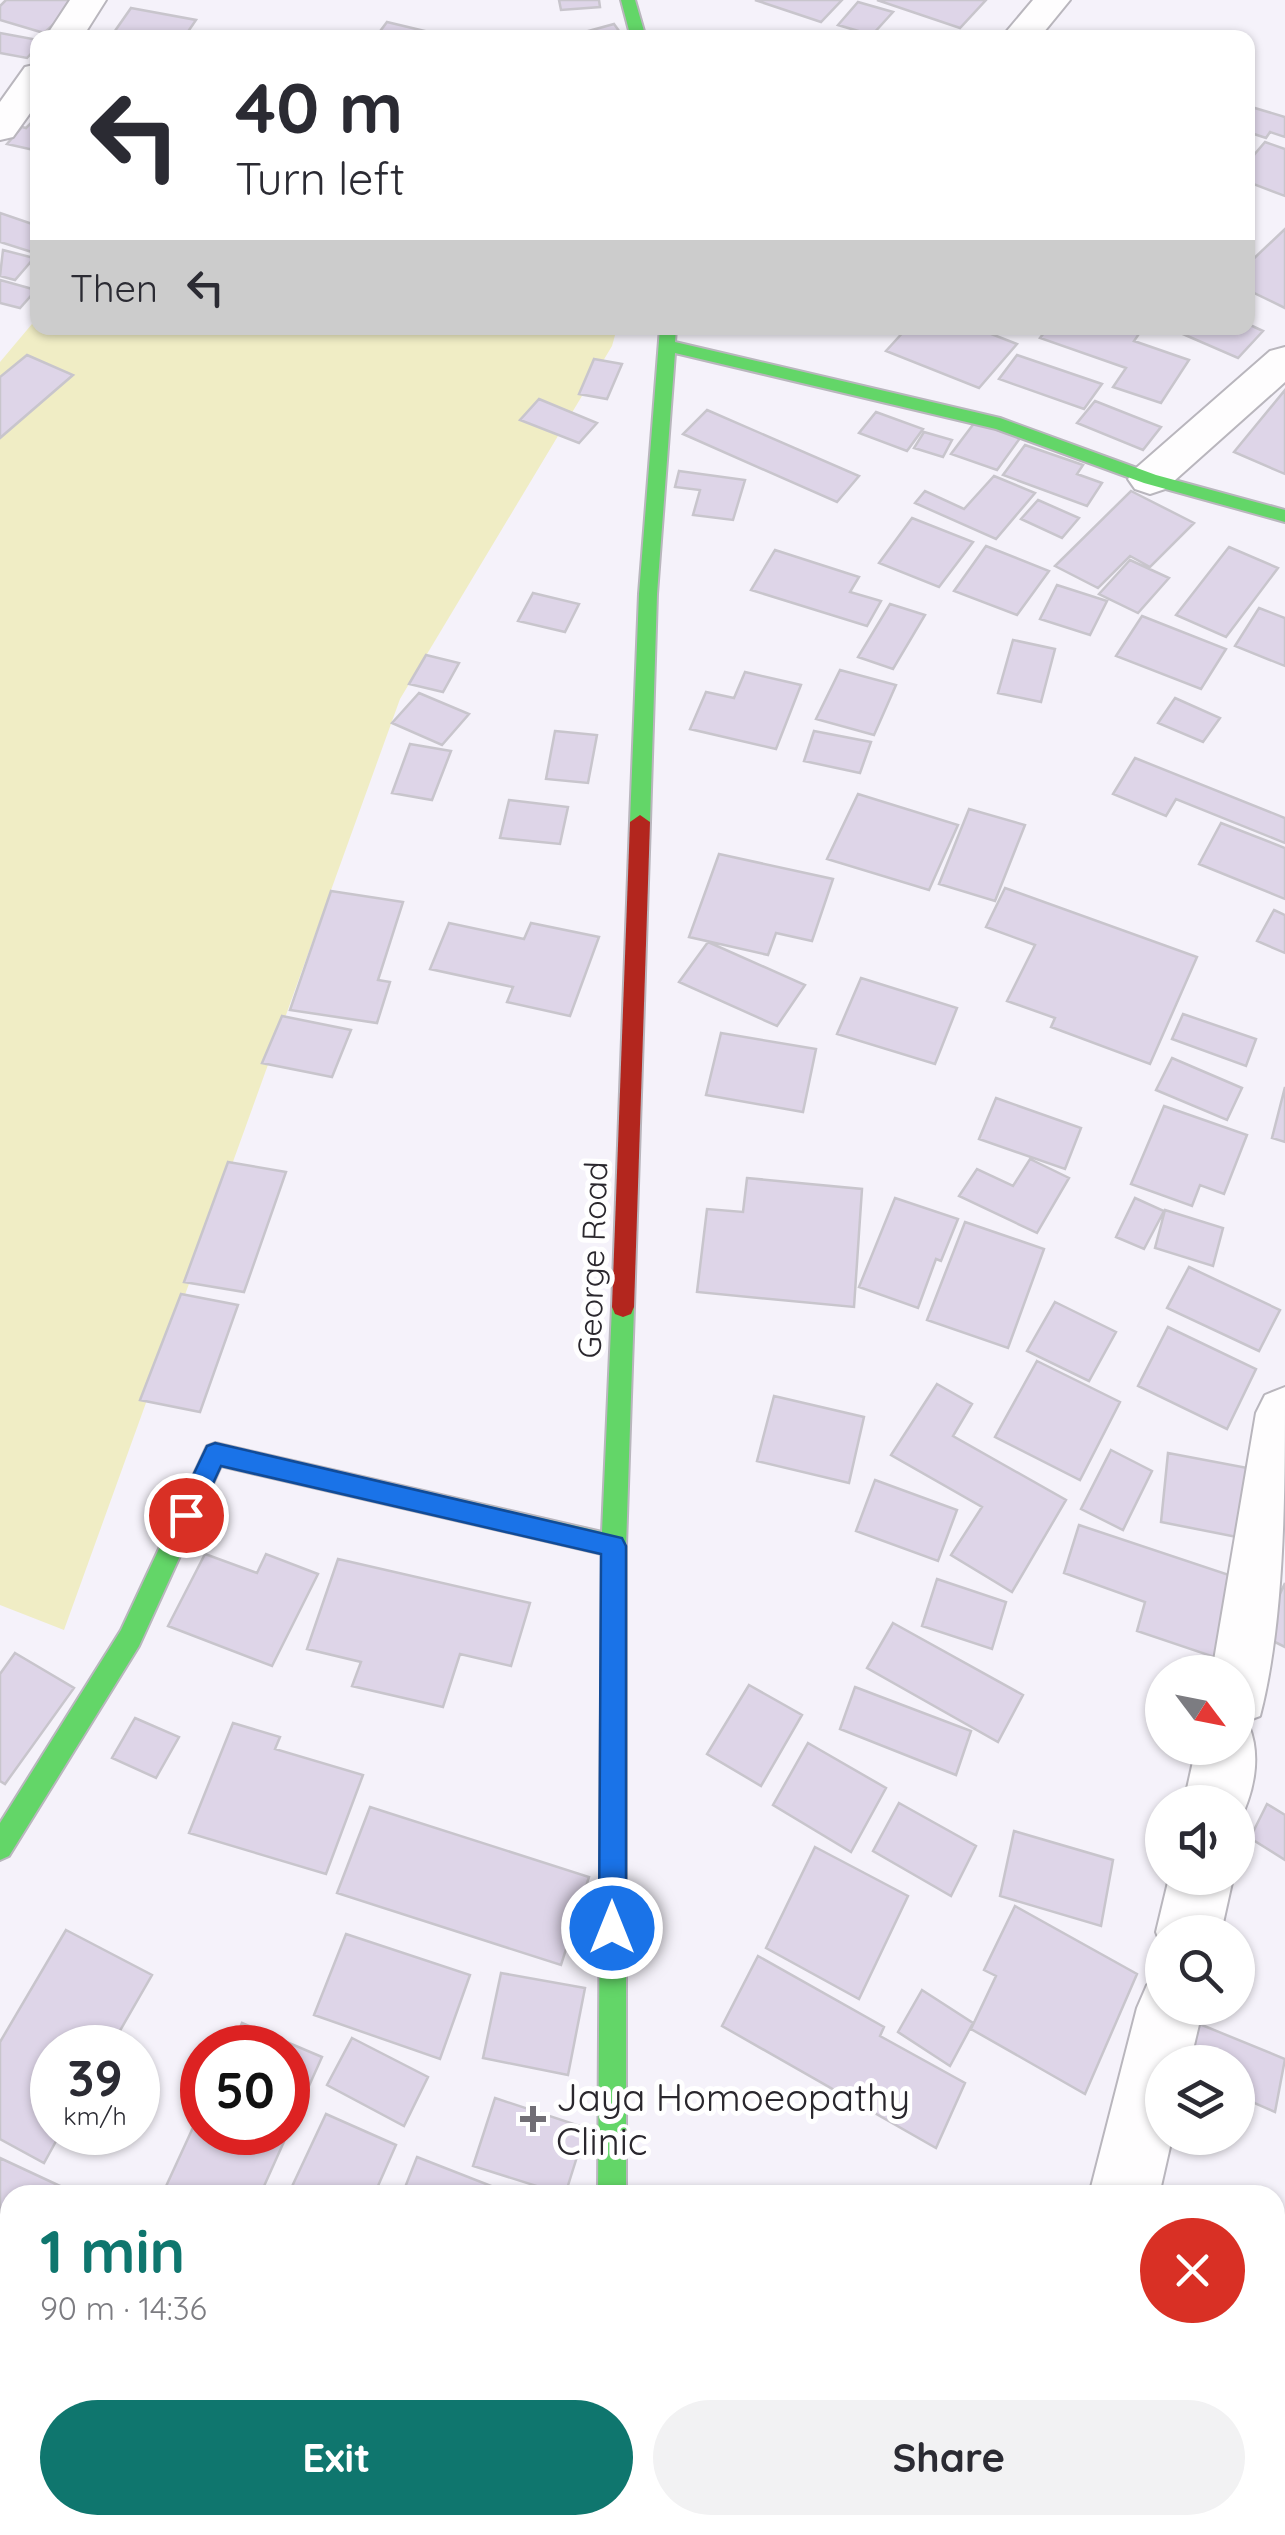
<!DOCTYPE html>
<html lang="en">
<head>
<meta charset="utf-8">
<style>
  :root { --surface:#fff; --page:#f2f2f3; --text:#2b2b33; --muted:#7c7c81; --accent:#0f766e }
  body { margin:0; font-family:Quicksand,sans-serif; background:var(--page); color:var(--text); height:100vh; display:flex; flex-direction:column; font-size:38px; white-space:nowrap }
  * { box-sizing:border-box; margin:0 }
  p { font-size:32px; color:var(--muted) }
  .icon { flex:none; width:55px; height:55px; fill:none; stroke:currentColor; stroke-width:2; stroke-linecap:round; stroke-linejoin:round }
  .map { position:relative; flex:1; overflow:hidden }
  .panel { position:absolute; left:0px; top:2185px; width:1285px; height:350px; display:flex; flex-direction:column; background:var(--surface); border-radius:30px 30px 0 0; box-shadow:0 2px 8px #0004 }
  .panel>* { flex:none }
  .top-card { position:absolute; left:30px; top:30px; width:1225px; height:305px; border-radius:20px; box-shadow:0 2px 8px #0004; background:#fff; color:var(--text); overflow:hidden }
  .needle { width:65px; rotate:122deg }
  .tools { position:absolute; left:1145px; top:1655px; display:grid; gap:20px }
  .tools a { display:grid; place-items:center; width:110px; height:110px; border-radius:50%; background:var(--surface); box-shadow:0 2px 8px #0004; font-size:50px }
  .speed { position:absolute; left:30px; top:2025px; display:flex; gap:20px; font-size:50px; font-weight:700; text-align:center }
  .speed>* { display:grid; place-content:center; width:130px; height:130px; border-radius:50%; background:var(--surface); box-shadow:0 2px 8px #0004; line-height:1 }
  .speed small { font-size:25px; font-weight:400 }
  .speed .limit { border:15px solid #d22; background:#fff; color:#111 }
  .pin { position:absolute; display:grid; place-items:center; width:85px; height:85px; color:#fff; margin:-42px; border:5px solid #fff; border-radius:50%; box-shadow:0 2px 10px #0007 }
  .me { position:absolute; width:110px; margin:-55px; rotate:0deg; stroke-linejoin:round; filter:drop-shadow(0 0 8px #0008) }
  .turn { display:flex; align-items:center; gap:35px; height:210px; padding:0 40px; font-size:45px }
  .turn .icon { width:130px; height:130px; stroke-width:2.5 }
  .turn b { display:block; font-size:70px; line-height:85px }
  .then { display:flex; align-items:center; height:95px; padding:0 40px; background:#0003; gap:20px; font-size:38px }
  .round { display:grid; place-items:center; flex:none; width:105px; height:105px; border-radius:52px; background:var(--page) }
  .headline { display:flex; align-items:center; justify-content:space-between; height:170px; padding:0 40px }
  h1 { font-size:60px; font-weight:700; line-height:75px; color:var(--accent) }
  .action { display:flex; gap:20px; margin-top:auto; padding:20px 40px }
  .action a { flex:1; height:115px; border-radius:60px; background:var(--accent); color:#fff; font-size:40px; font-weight:700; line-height:115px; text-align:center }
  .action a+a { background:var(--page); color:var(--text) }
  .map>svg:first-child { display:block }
</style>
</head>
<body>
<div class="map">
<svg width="1285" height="2535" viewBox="0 0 1285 2535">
  <rect width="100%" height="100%" fill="#f5f2fa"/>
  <!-- green -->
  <path fill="#f0edc5" d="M 37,318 L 38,328 L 617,328 L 612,346 L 400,699 L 64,1630 L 0,1605 L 0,362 Z"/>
  <!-- building -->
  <path fill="#ded5e8" stroke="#c8c5cc" stroke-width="2.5" d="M 6,0 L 80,0 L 44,33 L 0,20 L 0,6 Z
    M 559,0 L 599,0 L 600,7 L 561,10 Z
    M 755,0 L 842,0 L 821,22 Z
    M 877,0 L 986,0 L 960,28 Z
    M 858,2 L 893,12 L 872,35 L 838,25 Z
    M 131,8 L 196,20 L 185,36 L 194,38 L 110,38 Z
    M 387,22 L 454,38 L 375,38 Z
    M 614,24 L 622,35 L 570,36 Z
    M 0,33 L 38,40 L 38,46 L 27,58 L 0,53 Z
    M 1248,106 L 1285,117 L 1285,137 L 1270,132 L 1266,138 L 1248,132 Z
    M 38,116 L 38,151 L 7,144 L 22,127 L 26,128 Z
    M 1265,142 L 1285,149 L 1285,196 L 1248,182 L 1248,162 Z
    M 0,213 L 38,226 L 38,254 L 0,242 Z
    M 1285,229 L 1285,308 L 1248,290 L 1248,264 Z
    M 3,250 L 34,258 L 15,280 L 0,276 Z
    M 0,280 L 36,290 L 20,308 L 0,303 Z
    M 1248,324 L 1263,331 L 1238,358 L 1169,328 L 1248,328 Z
    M 907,328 L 976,328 L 1017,344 L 979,388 L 886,351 Z
    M 1048,328 L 1143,328 L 1134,341 L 1189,360 L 1161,403 L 1113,387 L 1126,368 L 1040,338 Z
    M 27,355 L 73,375 L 0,438 L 0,377 Z
    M 1017,355 L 1102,384 L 1084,409 L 999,379 Z
    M 594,359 L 622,364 L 607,399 L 579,394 Z
    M 1285,390 L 1285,474 L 1234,452 Z
    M 539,399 L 597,423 L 579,443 L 520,420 Z
    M 1095,401 L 1161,427 L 1143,450 L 1077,423 Z
    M 707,410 L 859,476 L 837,502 L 683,434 Z
    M 876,412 L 923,429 L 907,451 L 859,433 Z
    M 975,422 L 1020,438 L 997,470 L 951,454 Z
    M 924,432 L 952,440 L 943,457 L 914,448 Z
    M 1025,445 L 1083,465 L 1077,474 L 1102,483 L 1087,506 L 1003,475 Z
    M 679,471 L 745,480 L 733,520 L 693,515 L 700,490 L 675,487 Z
    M 994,476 L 1035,493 L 996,539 L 915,503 L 925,491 L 964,509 Z
    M 1131,491 L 1194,523 L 1150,567 L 1130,556 L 1098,588 L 1055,566 Z
    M 1038,500 L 1079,518 L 1062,538 L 1021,519 Z
    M 912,518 L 973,542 L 939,587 L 879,563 Z
    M 986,546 L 1049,571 L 1017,615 L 954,591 Z
    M 1229,547 L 1278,568 L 1226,637 L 1176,615 Z
    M 775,550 L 859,577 L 850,592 L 881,601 L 867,626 L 751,590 Z
    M 1130,560 L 1169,578 L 1138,613 L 1099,594 Z
    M 1057,585 L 1107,601 L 1090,635 L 1040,619 Z
    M 533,593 L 579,604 L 565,632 L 518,621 Z
    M 890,604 L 925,615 L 893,669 L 858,657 Z
    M 1259,608 L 1285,618 L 1285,666 L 1235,646 Z
    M 1142,616 L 1226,649 L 1201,689 L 1116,656 Z
    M 1013,640 L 1055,649 L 1041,702 L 998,693 Z
    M 426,655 L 459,663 L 443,692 L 409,684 Z
    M 840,670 L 896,685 L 874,735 L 816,719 Z
    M 745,672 L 801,685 L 776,749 L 690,729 L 706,692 L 734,698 Z
    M 419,693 L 469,714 L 442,745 L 392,723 Z
    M 1175,698 L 1220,718 L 1203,742 L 1158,723 Z
    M 555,731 L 597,735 L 588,783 L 546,779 Z
    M 814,731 L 871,742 L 860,773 L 804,761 Z
    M 410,744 L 451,751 L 432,800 L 392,793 Z
    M 1135,758 L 1285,818 L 1285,843 L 1176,799 L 1166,816 L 1113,794 Z
    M 858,794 L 958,825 L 929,890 L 827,859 Z
    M 509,800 L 568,807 L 560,844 L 500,838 Z
    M 969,809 L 1025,825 L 995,901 L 939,884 Z
    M 1221,823 L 1285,848 L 1285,899 L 1199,864 Z
    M 719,854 L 833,879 L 812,941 L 776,933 L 768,955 L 689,937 Z
    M 1005,888 L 1197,957 L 1150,1064 L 1051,1027 L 1055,1018 L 1007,1001 L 1035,945 L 986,927 Z
    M 331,891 L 403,902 L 378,980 L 390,982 L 377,1023 L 290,1010 Z
    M 1274,910 L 1285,915 L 1285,953 L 1257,941 Z
    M 449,923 L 524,939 L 531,923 L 599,937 L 570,1016 L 507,1002 L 513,987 L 430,969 Z
    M 708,942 L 805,985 L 777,1026 L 679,982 Z
    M 861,978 L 957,1008 L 935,1064 L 837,1034 Z
    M 1183,1014 L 1256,1039 L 1246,1066 L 1172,1039 Z
    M 282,1016 L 351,1030 L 332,1077 L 262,1063 Z
    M 721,1033 L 816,1049 L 803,1112 L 706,1095 Z
    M 1172,1058 L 1242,1088 L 1227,1120 L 1156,1090 Z
    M 1285,1087 L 1285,1142 L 1272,1138 Z
    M 996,1098 L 1081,1128 L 1065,1169 L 979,1139 Z
    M 1164,1106 L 1247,1135 L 1224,1194 L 1200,1185 L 1192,1206 L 1131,1184 Z
    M 1030,1159 L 1069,1178 L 1037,1233 L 959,1196 L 977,1169 L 1013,1186 Z
    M 228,1162 L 286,1172 L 244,1292 L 184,1282 Z
    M 747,1178 L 862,1189 L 854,1307 L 697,1292 L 707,1209 L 743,1212 Z
    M 895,1198 L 958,1219 L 941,1261 L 936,1259 L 918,1308 L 859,1287 Z
    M 1135,1198 L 1164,1211 L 1144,1249 L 1116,1237 Z
    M 1165,1210 L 1223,1228 L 1213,1266 L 1155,1248 Z
    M 965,1222 L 1044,1249 L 1008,1348 L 927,1320 Z
    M 1189,1267 L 1280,1310 L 1259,1351 L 1167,1308 Z
    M 181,1294 L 238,1305 L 200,1412 L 140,1400 Z
    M 1055,1302 L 1116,1332 L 1089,1381 L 1027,1351 Z
    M 1168,1327 L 1256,1369 L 1227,1429 L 1138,1386 Z
    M 1037,1361 L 1120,1402 L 1080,1480 L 995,1437 Z
    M 937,1384 L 972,1404 L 953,1436 L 1066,1500 L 1012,1592 L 951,1555 L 982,1507 L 891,1455 Z
    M 774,1396 L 864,1417 L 849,1483 L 757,1461 Z
    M 1111,1450 L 1152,1471 L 1123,1530 L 1081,1509 Z
    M 1168,1453 L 1258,1470 L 1252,1540 L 1161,1522 Z
    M 875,1480 L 957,1510 L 938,1561 L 856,1531 Z
    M 1079,1525 L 1244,1580 L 1223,1660 L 1137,1631 L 1145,1602 L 1064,1573 Z
    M 205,1554 L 257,1573 L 266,1554 L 318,1574 L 272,1666 L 168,1626 Z
    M 338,1559 L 530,1603 L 511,1666 L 460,1654 L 443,1707 L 352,1686 L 361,1662 L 307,1649 Z
    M 937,1579 L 1006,1602 L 992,1649 L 922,1626 Z
    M 1285,1583 L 1285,1647 L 1261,1635 Z
    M 893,1623 L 1023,1695 L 998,1742 L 867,1668 Z
    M 15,1653 L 74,1688 L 5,1784 L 0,1781 L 0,1674 Z
    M 749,1685 L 802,1715 L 761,1786 L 707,1754 Z
    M 855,1687 L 971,1731 L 956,1775 L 840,1729 Z
    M 135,1718 L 179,1737 L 156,1778 L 112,1758 Z
    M 233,1723 L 280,1737 L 275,1749 L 363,1775 L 326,1874 L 189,1833 Z
    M 808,1743 L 886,1788 L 851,1852 L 773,1805 Z
    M 899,1803 L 976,1846 L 951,1896 L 873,1851 Z
    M 1267,1804 L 1285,1815 L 1285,1860 L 1250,1838 Z
    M 370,1807 L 589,1877 L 561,1965 L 337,1893 Z
    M 1014,1831 L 1113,1860 L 1101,1926 L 1000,1896 Z
    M 815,1847 L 908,1896 L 859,1999 L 766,1948 Z
    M 1015,1906 L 1137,1974 L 1085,2094 L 971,2029 L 996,1976 L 984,1970 Z
    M 66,1930 L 152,1975 L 110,2048 L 52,2048 L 52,2132 L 61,2132 L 44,2163 L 0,2139 L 0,2042 Z
    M 346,1934 L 470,1975 L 440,2059 L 314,2015 Z
    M 758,1956 L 884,2027 L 880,2036 L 965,2083 L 936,2148 L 722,2026 Z
    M 501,1973 L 585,1988 L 568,2075 L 483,2058 Z
    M 922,1990 L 973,2023 L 950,2066 L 898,2032 Z
    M 242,2023 L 322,2057 L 260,2195 L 162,2195 L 202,2108 L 202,2132 L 288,2132 L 288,2048 L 231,2048 Z
    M 1197,2023 L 1285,2059 L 1275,2112 L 1238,2096 L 1238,2062 L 1186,2062 Z
    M 352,2038 L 428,2077 L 404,2126 L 327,2085 Z
    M 495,2098 L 586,2128 L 565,2195 L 473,2166 Z
    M 326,2114 L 396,2145 L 374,2195 L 288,2195 Z
    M 417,2157 L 514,2195 L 402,2195 Z
    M 0,2158 L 75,2193 L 10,2195 L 10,2278 L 0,2273 Z
    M 0,2281 L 10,2286 L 10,2376 L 0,2372 Z
    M 1285,2410 L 1285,2535 L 1240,2535 L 1244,2525 L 1275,2525 L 1275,2438 Z
    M 284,2525 L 537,2525 L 533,2535 L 305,2535 Z
    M 1192,2525 L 1230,2525 L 1238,2530 L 1236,2535 L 1188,2535 Z"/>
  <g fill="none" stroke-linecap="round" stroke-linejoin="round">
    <defs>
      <path id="street" d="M 70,0 L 106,0 L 82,38 L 45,38 Z
        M 1033,0 L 1070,0 L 1039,38 L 1001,38 Z
        M 38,64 L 38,102 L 13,137 L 0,140 L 0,102 L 25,67 Z
        M 1285,347 L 1285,382 L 1165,489 L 1150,494 L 1135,489 L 1128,479 L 1135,469 L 1270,351 Z
        M 1285,1387 C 1285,1490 1285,1620 1260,1716 L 1241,1723 L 1249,1726 C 1262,1758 1253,1795 1238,1824 L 1238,1802 L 1184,1802 L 1196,1748 L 1238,1748 L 1238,1672 L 1212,1672 L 1256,1413 L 1265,1395 Z
        M 1169,1878 L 1233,1878 L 1221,1932 L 1162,1932 L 1162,1947 L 1156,1932 Z
        M 1162,1978 L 1162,2008 L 1203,2008 L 1190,2062 L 1162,2062 L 1162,2138 L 1172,2138 L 1159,2195 L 1089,2195 L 1137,2008 L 1147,1985 Z
        M 1010,2525 L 1084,2525 L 1083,2535 L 1009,2535 Z"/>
      <path id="fast" d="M 621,0 L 635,0 L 646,38 L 631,38 Z
        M 660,328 L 676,328 L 675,342 L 1000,418 L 1156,475 L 1285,510 L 1285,522 L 1144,483 L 996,429 L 675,353 L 657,594 L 650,822 L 640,829 L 630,822 L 639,594 Z
        M 623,1297 L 631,1300 L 634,1307 L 626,1546 L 626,2195 L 598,2195 L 602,1554 L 221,1466 L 139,1646 L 9,1856 L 0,1860 L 0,1823 L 121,1630 L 207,1446 L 215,1443 L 602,1532 L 612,1307 L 615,1300 Z
        M 596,2525 L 626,2525 L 625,2535 L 595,2535 Z"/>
      <path id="jam" d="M 640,815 L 650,822 L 634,1307 L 631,1314 L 623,1317 L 615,1314 L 612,1307 L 630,822 Z"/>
    </defs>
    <!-- street casing -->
    <use href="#street" stroke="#b9b6bd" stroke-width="4"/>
    <!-- fast casing -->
    <use href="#fast" stroke="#b9b6bd" stroke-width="4"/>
    <!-- jam casing -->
    <use href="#jam" stroke="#b9b6bd" stroke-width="4"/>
    <!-- street -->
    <use href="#street" fill="#fefdfe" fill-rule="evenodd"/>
    <!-- fast -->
    <use href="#fast" fill="#63d668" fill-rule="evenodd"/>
    <!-- jam -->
    <use href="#jam" fill="#b3261e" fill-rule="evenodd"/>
  </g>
  <!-- route -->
  <path fill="#1a73e8" stroke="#114b97" stroke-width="2.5" d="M 215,1443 L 622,1538 L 626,1546 L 626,1928 L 622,1937 L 612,1941 L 603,1937 L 599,1928 L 601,1554 L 221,1466 L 195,1523 L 186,1526 L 178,1523 L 174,1515 L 178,1507 L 207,1446 Z"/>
  <!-- markers -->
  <path fill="#716e75" stroke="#fff" stroke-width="4" d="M528 2104h10v10h10v10h-10v10h-10v-10h-10v-10h10z"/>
  <g text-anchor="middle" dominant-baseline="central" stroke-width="10" stroke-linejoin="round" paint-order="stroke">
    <!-- street labels -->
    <g font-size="32" fill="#2a272d" stroke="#fff">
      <text transform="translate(592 1260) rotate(-88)">George Road</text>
    </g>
    <!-- near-poi labels -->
    <g font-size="38" fill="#2a272d" stroke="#fff" text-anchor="start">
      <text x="556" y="2097">Jaya Homoeopathy<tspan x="556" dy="44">Clinic</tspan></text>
    </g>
  </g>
</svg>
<div class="tools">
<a><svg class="needle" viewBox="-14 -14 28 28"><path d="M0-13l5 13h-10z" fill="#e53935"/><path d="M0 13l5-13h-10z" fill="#7c7c81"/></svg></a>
<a><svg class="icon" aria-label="sound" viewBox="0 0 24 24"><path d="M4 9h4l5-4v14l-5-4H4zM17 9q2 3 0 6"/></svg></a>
<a><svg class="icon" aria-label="search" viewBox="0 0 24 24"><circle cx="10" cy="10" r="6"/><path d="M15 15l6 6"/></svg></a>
<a><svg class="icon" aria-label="layers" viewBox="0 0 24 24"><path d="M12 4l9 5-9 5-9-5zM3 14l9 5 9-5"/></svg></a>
</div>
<div class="speed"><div>39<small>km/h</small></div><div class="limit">50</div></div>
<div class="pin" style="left:186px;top:1515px;background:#d93025"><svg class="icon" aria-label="arrive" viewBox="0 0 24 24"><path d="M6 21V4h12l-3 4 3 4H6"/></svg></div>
<svg class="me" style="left:612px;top:1928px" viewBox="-20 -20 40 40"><circle r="17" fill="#1a73e8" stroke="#fff" stroke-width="3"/><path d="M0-11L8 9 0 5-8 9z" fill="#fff"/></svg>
<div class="top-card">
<div class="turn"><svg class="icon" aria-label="left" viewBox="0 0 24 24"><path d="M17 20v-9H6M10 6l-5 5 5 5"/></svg><div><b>40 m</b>Turn left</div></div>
<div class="then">Then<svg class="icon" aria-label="left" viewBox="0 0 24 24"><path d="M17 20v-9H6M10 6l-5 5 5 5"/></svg></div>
</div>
<section class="panel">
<div class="headline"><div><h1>1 min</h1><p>90 m · 14:36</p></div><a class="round" style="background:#d93025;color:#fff"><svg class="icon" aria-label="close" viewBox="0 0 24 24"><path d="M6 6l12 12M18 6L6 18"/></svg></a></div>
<div class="action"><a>Exit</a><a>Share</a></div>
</section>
</div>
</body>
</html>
